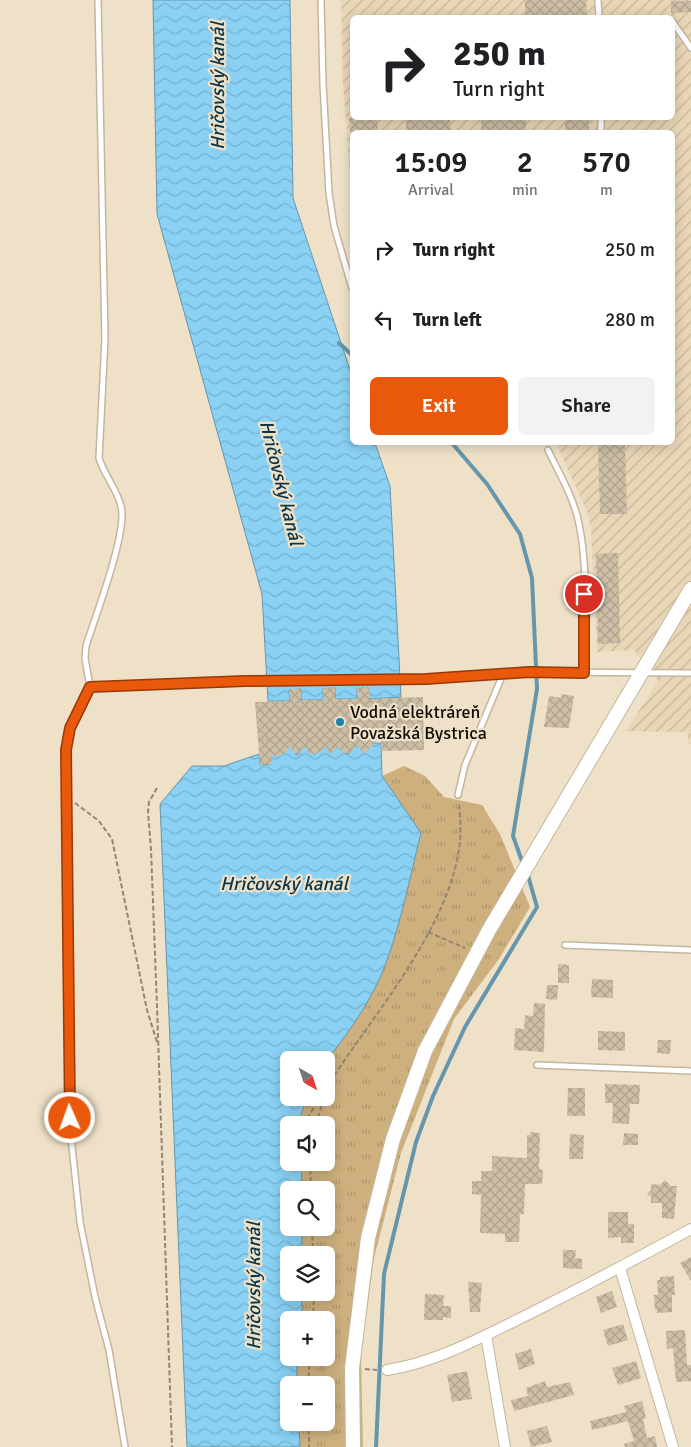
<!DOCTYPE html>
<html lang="en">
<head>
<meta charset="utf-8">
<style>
  :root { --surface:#fff; --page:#f2f2f2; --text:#202124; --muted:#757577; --accent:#ea580c }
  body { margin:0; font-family:Signika,sans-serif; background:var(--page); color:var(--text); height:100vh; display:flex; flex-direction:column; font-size:19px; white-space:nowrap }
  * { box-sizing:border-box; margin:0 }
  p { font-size:16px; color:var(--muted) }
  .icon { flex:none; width:28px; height:28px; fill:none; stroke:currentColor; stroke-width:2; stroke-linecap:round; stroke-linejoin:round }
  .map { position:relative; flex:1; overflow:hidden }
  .drawer { position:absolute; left:350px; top:130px; width:325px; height:315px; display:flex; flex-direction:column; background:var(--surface); border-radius:8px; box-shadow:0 2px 12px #0003 }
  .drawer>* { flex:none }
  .hud { position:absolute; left:350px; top:15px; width:325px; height:105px; border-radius:8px; box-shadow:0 2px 12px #0003; background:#fff; color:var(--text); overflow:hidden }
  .needle { width:32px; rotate:141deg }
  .controls { position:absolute; left:280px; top:1051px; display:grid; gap:10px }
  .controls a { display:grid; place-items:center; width:55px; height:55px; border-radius:8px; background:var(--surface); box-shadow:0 2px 12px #0003; font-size:25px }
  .pin { position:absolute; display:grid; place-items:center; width:42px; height:42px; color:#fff; margin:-21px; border:2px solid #fff; border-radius:50%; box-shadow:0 1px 5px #0007 }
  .me { position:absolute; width:55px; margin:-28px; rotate:358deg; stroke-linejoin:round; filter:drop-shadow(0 0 4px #0008) }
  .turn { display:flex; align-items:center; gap:18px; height:105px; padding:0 20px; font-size:22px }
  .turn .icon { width:65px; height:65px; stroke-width:2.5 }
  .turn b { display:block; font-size:35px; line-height:42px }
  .eta { display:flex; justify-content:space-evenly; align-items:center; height:85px; text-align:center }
  .eta b { font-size:30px; font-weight:600; line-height:35px }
  .cta { display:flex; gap:10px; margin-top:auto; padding:10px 20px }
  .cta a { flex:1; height:58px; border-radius:8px; background:var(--accent); color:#fff; font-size:20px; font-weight:600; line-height:58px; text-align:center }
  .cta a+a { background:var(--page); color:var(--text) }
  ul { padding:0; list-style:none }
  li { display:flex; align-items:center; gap:15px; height:70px; padding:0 20px }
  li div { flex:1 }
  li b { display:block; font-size:19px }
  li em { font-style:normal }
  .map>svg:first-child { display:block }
</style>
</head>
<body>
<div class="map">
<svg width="691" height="1447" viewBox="0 0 691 1447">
  <defs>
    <pattern id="industrial-furrows" width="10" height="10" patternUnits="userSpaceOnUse" patternTransform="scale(1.25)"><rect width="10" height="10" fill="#e8d6b6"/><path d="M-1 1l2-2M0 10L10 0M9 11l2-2" fill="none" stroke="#c6b69b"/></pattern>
    <pattern id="grass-tufts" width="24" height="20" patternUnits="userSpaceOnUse" patternTransform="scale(1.25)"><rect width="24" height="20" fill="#cdb07d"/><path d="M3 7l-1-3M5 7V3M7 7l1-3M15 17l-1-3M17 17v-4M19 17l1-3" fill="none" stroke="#af966b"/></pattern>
    <pattern id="water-waves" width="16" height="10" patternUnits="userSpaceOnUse" patternTransform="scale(1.25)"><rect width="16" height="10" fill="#8ad1f4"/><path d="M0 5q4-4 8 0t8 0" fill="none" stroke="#76b2d0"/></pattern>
    <pattern id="building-cross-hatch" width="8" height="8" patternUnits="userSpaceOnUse" patternTransform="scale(1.25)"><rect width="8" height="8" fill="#cdbfa6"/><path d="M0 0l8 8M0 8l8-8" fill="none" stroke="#afa38d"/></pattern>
  </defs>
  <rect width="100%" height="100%" fill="#efe1c8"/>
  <!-- industrial -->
  <path fill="url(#industrial-furrows)" fill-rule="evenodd" d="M 341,0 L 691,0 L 691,744 L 688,744 L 688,732 L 626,731 L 658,681 L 634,650 L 597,652 L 591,530 L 588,514 L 556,443 L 672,442 L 672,132 L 352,132 L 352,203 L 343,83 ZM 352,18 L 672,18 L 672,118 L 352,118 Z"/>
  <!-- grass -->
  <path fill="url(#grass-tufts)" d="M 404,766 L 425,776 L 444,797 L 482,805 L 500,834 L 530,907 L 499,959 L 454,1019 L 401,1153 L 374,1258 L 361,1355 L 363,1447 L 300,1447 L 299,1423 L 326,1422 L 326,1385 L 297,1385 L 297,1358 L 326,1358 L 326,1320 L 302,1320 L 302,1293 L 326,1292 L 326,1255 L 302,1255 L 302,1228 L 326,1228 L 326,1190 L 302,1190 L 301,1163 L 326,1162 L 326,1125 L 298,1125 L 306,1098 L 326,1098 L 326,1062 L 366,1003 L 382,973 L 403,904 L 421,833 L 382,776 Z"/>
  <!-- water -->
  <path fill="url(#water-waves)" stroke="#6696ac" d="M 153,0 L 290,0 L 293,198 L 352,376 L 352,442 L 375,443 L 390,486 L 401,697 L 369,699 L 360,688 L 357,688 L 357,699 L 335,699 L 335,688 L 323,689 L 323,700 L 301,700 L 301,689 L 289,690 L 290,701 L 268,701 L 262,594 L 157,214 Z
    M 381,743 L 382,776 L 421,833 C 409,880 397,945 375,988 C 362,1014 343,1039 326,1062 L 326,1060 L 289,1060 L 289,1098 L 306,1098 L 298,1125 L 289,1125 L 289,1162 L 301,1163 L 302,1190 L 289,1190 L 289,1228 L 302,1228 L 302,1255 L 289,1255 L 289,1292 L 302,1293 L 302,1320 L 289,1320 L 289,1358 L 297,1358 L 297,1385 L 289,1385 L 289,1422 L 299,1423 L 300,1447 L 187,1447 L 160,804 L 192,766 L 224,766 L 259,754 L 260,765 L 270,764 L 271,750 L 283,755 L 284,746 L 295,746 L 296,755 L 299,754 L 298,746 L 309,745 L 310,753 L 316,754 L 318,745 L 329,745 L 330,754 L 332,745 L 343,745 L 345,754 L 350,753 L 352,744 Z"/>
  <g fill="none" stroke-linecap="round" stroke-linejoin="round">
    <!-- stream -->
    <path stroke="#6696ac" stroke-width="4" d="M 339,343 L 352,355
      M 451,442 L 487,484 L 520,534 L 532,578 L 537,689 L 513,836 L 523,864
      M 376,1447 L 384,1274 L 416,1142 L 433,1096 L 465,1027 L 537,907 L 527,872"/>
  </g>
  <!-- building -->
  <path fill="url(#building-cross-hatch)" d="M 525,0 L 586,0 L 587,18 L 525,18 Z
    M 671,1 L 691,1 L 691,12 L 671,13 Z
    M 349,118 L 377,118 L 378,132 L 350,132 Z
    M 406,118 L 450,118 L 451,132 L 406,132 Z
    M 481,118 L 526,118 L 526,132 L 481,132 Z
    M 565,118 L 589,118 L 589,132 L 565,132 Z
    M 598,442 L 625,442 L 627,514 L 600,514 Z
    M 618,553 L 620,643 L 598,644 L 596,554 Z
    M 357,687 L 369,687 L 369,699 L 423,697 L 424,750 L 381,751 L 381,736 L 364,754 L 357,745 L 350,753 L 345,754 L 337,747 L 330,755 L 327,747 L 316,754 L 311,754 L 304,747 L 297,755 L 290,747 L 283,755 L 271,756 L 271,764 L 260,765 L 255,702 L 290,701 L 289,689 L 301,689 L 301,700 L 323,700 L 323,689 L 327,688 L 335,688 L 335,699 L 357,699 Z
    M 561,694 L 574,696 L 569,728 L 544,727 L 549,696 L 561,698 Z
    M 558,964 L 569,965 L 569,983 L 558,983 Z
    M 592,979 L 613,980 L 613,998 L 591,997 Z
    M 547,985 L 558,985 L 557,1000 L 546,999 Z
    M 534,1003 L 545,1004 L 544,1052 L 514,1050 L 515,1028 L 524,1029 L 525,1015 L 533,1016 Z
    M 598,1031 L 625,1032 L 625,1051 L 598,1050 Z
    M 658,1040 L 671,1040 L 670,1054 L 657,1053 Z
    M 605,1084 L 640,1085 L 639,1104 L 630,1104 L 629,1124 L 612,1123 L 613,1103 L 605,1103 Z
    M 568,1088 L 585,1088 L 585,1116 L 567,1116 Z
    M 530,1132 L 540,1133 L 539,1169 L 543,1170 L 542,1184 L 525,1184 L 524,1214 L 520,1214 L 519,1242 L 505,1242 L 505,1234 L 480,1233 L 481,1195 L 472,1194 L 472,1181 L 481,1181 L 481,1171 L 492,1171 L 492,1156 L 527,1158 L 527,1135 L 530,1135 Z
    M 624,1133 L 638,1134 L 638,1145 L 623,1145 Z
    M 570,1134 L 584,1135 L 583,1159 L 569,1159 Z
    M 665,1180 L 671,1186 L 677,1186 L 674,1219 L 662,1218 L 662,1203 L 651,1203 L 651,1197 L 647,1194 L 651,1190 L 651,1184 L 660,1185 Z
    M 608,1212 L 628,1212 L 628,1224 L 634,1224 L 634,1243 L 621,1243 L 621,1237 L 608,1238 Z
    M 563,1250 L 576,1250 L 575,1258 L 582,1259 L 582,1269 L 563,1268 Z
    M 691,1257 L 691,1281 L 680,1263 Z
    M 674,1276 L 675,1295 L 672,1295 L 672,1312 L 657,1313 L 657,1310 L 655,1310 L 654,1295 L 658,1295 L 657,1280 L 660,1280 L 660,1277 Z
    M 468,1282 L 482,1283 L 480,1312 L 470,1312 Z
    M 612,1291 L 617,1307 L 601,1313 L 596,1297 Z
    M 425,1294 L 444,1295 L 443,1306 L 451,1306 L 451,1318 L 443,1317 L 443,1320 L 424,1320 Z
    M 623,1324 L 628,1340 L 608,1346 L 603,1330 Z
    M 685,1330 L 687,1365 L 691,1365 L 691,1381 L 676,1382 L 673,1348 L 667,1349 L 666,1331 Z
    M 531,1349 L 535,1364 L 519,1370 L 515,1354 Z
    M 636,1361 L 641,1378 L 618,1385 L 612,1368 Z
    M 467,1371 L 472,1399 L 452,1402 L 447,1375 Z
    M 545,1381 L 547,1387 L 570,1382 L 574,1395 L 514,1411 L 511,1400 L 528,1396 L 526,1388 Z
    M 642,1401 L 646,1418 L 643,1419 L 647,1438 L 655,1436 L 657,1447 L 625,1447 L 624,1444 L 634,1441 L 628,1421 L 592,1430 L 590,1421 L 626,1412 L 624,1406 Z
    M 547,1426 L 552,1442 L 531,1447 L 527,1431 Z"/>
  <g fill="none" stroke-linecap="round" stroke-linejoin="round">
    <defs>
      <path id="lane" d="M 98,0 L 105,339 L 99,458 C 104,475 117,489 121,506 C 128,532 95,617 86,646 L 85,658 L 90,687 L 70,728 L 67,750 L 70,1100 L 71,1137 L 80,1222 L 95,1297 L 109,1350 L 125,1447
        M 321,0 L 323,84 L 329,193 L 334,226 L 352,288
        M 598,0 L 599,18
        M 672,21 L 691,48
        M 601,118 L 601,132
        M 548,450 C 559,473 574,498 579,524 C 589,572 584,624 584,673
        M 90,687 L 245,681 L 426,679 L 529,672 L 691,673
        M 458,795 L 465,765 L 503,674
        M 565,945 L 691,950
        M 537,1065 L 691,1071"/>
      <path id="street" d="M 620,1268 L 673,1447
        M 486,1335 L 505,1447
        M 387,1370 C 435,1363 482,1337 525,1316 C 581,1288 636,1259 691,1229"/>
      <path id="secondary" d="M 353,1447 L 352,1368 L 368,1238 L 393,1139 L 425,1051 L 489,930 L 691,589"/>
    </defs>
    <!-- lane casing -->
    <use href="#lane" stroke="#c4b69e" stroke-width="8"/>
    <!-- street casing -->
    <use href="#street" stroke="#c4b69e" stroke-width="12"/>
    <!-- secondary casing -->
    <use href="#secondary" stroke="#c4b69e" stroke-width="16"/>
    <!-- path -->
    <path stroke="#918675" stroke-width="2" stroke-dasharray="5 2.5" stroke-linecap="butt" d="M 157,788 L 149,802 L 148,812 L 151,849 L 157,1007 L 172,1447
      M 75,803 L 99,821 L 112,839 L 147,1010 L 157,1042
      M 428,932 L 465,948
      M 326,1088 C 371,1017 452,926 460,841 C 461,828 460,815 459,803
      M 303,1125 L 320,1098
      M 316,1125 L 322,1104 L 322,1098
      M 310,1162 L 311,1190
      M 312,1228 L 313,1255
      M 313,1320 L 314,1292
      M 365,1369 L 377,1370
      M 308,1385 L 310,1358
      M 309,1422 L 309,1447"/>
    <!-- lane -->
    <use href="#lane" stroke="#fff" stroke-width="5"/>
    <!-- street -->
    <use href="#street" stroke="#fff" stroke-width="10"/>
    <!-- secondary -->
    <use href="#secondary" stroke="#fff" stroke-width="14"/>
  </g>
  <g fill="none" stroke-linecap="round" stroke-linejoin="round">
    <defs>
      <path id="route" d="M 70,1118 L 66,750 L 70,728 L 90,687 L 245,681 L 426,679 L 529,672 L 584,673 L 584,594"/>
    </defs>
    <!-- route casing -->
    <use href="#route" stroke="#983908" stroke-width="12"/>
    <!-- route -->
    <use href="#route" stroke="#ea580c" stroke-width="9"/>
  </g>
  <!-- markers -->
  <circle fill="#1a82ac" stroke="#efe1c8" stroke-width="2" cx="340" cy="722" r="5"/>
  <g text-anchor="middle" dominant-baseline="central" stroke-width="4.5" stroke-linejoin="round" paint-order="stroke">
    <!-- poi labels -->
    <g font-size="18" fill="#110c05" stroke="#efe1c8" text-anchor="start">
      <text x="350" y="712">Vodná elektráreň<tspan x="350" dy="21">Považská Bystrica</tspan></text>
    </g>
    <!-- water labels -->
    <g font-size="19" font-style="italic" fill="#0b3548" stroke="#efe1c8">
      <text transform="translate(218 86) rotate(-90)">Hričovský kanál</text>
      <text transform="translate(281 483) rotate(76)">Hričovský kanál</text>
      <text x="284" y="884">Hričovský kanál</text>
      <text transform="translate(254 1286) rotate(-90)">Hričovský kanál</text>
    </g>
  </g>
</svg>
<div class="controls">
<a><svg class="needle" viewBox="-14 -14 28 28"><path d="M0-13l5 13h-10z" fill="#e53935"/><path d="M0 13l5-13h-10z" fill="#757577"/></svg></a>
<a><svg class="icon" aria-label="sound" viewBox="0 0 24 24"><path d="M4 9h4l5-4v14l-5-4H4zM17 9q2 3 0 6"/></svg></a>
<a><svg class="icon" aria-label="search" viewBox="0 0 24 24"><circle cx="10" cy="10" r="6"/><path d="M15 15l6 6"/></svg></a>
<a><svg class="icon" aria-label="layers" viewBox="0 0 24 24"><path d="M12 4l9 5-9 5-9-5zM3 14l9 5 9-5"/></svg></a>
<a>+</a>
<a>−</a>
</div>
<div class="pin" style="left:584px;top:594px;background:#d93025"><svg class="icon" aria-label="arrive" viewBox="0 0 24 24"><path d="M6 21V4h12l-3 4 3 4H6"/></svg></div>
<svg class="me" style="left:70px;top:1118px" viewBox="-20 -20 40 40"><circle r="17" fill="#ea580c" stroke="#fff" stroke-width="3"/><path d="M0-11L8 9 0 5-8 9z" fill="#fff"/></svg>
<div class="hud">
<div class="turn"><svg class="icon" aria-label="right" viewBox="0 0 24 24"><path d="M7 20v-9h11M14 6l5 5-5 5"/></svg><div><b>250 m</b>Turn right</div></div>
</div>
<section class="drawer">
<div class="eta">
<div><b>15:09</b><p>Arrival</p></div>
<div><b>2</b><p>min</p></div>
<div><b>570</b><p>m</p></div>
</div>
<ul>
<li><svg class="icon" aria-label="right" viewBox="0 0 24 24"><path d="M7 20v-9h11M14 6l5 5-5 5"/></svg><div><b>Turn right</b></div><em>250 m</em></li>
<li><svg class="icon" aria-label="left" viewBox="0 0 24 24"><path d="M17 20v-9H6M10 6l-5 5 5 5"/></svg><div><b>Turn left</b></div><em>280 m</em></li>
</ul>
<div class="cta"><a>Exit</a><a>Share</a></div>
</section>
</div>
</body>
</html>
